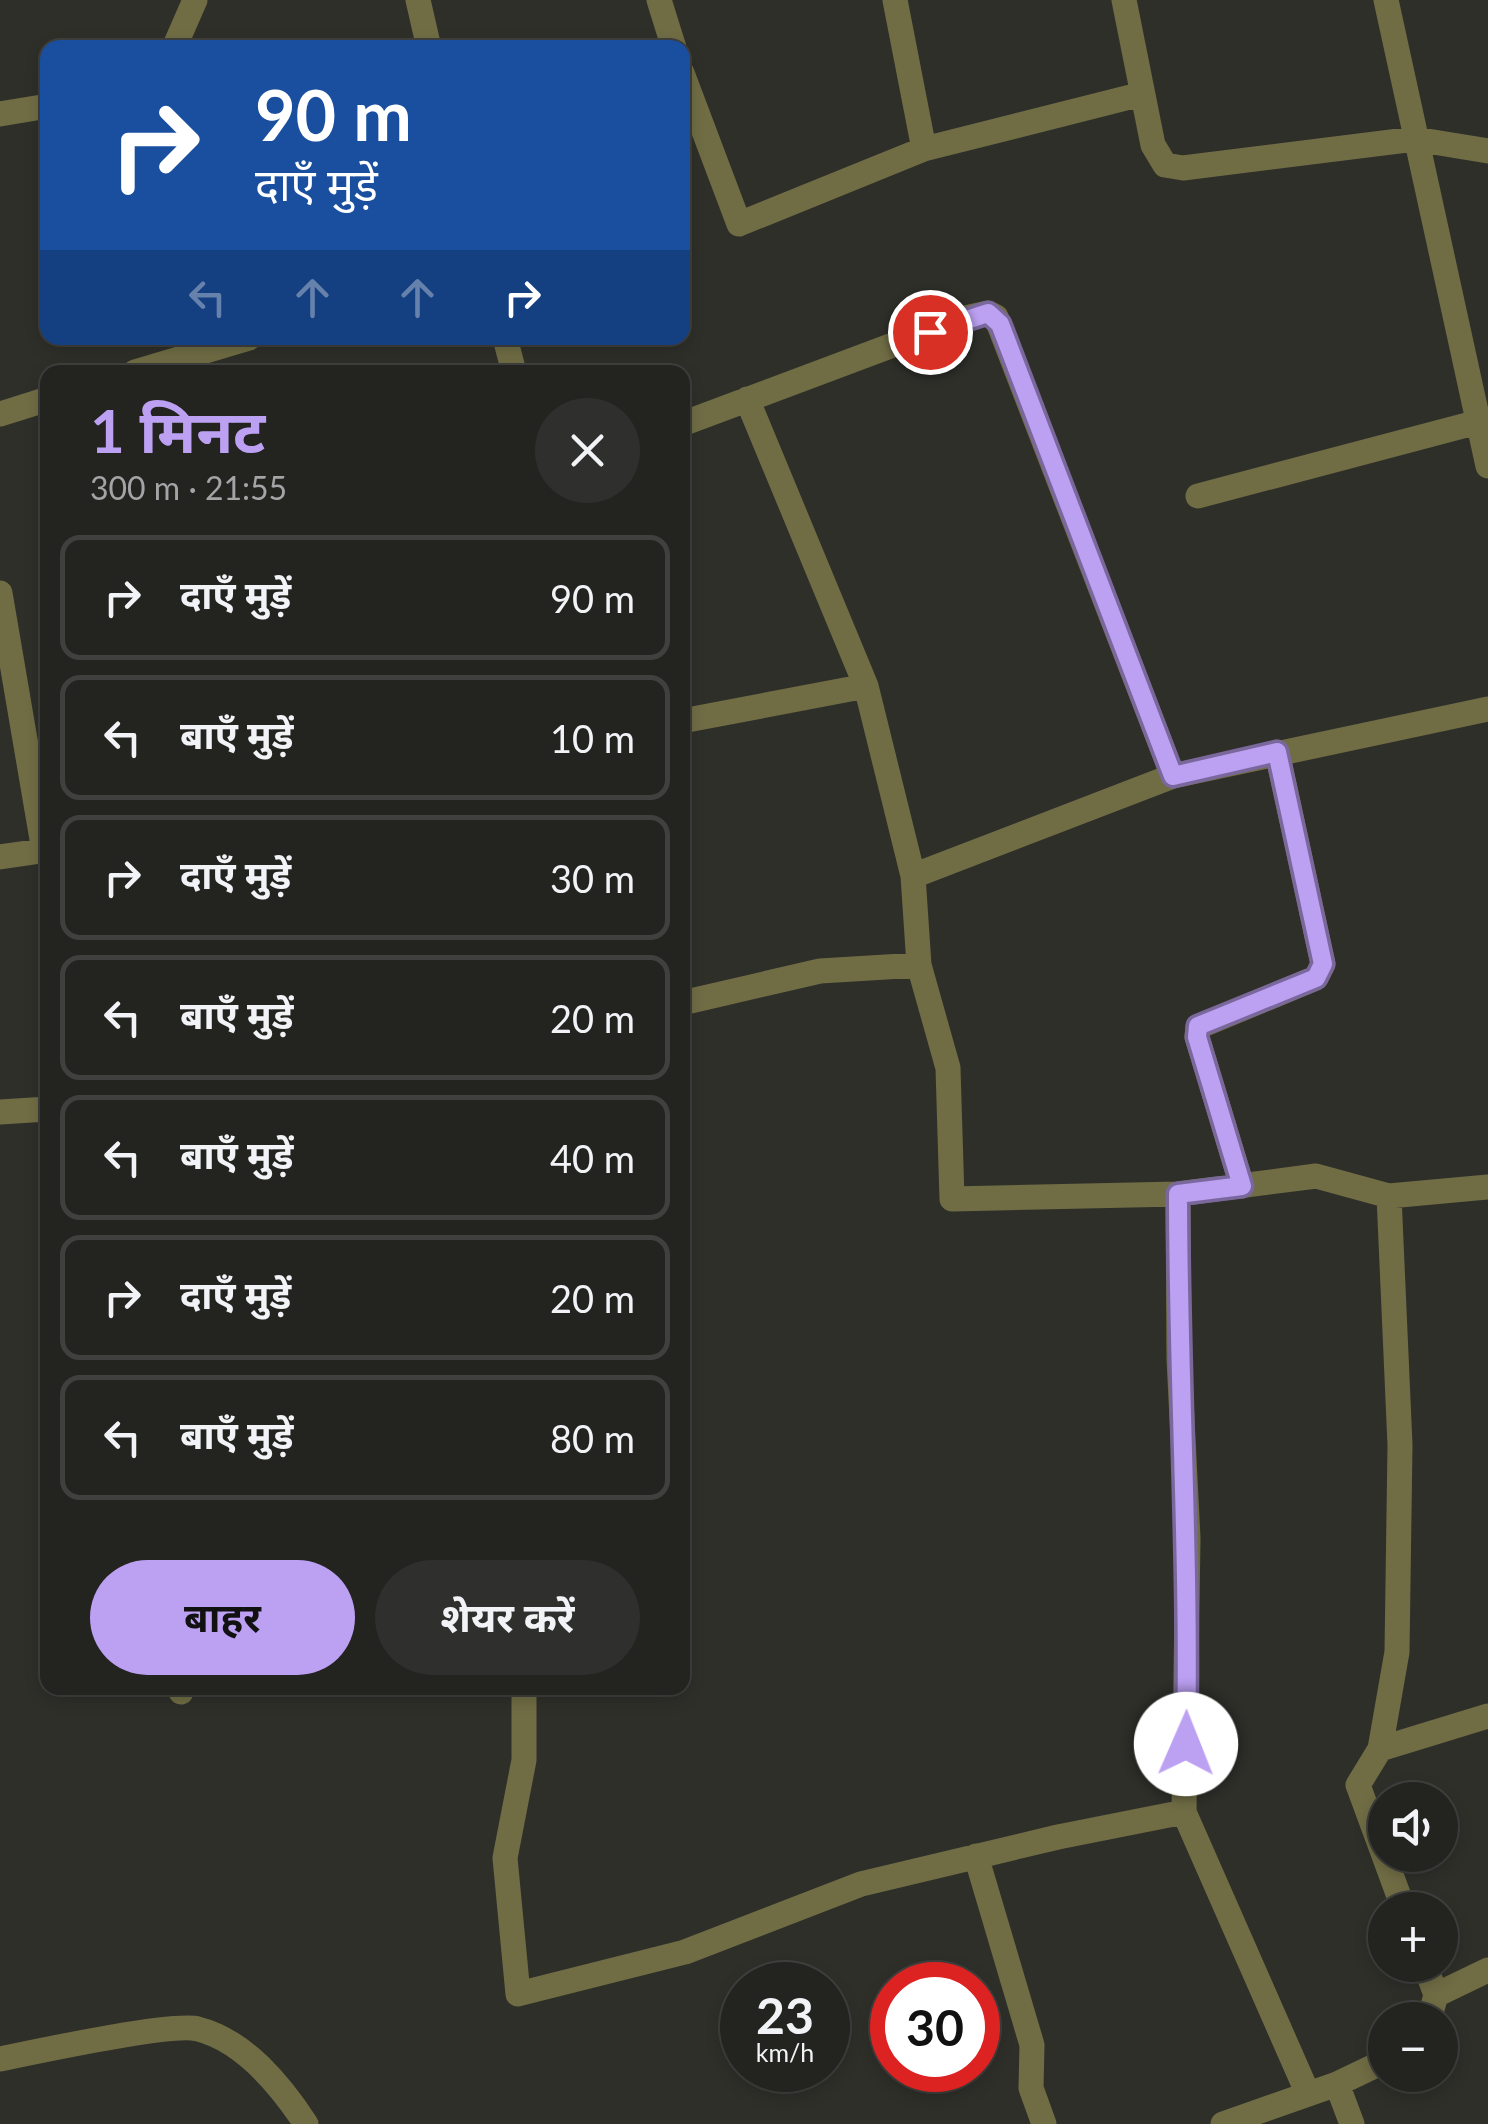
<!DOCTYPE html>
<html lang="hi">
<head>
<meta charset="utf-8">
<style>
  :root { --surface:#232320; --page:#2f2f2d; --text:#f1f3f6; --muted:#a3a4a5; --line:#40403e; --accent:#bca0f2 }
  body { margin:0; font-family:Lato,"Noto Sans Devanagari",sans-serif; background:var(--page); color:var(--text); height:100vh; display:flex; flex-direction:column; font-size:38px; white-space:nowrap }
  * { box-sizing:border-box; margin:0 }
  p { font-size:32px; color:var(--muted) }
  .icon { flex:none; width:55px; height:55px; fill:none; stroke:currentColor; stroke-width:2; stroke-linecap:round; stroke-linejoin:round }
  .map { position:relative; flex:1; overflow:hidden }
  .side { position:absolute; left:40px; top:365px; width:650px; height:1330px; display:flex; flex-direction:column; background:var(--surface); border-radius:20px; box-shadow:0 5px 15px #0003,0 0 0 2px var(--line) }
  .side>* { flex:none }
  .hud { position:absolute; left:40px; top:40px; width:650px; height:305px; border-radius:20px; box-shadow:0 5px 15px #0003,0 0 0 2px var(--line); background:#1a4fa0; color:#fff; overflow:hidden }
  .buttons { position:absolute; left:1368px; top:1782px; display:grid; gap:20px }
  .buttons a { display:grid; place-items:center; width:90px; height:90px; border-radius:50%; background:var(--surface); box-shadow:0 5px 15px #0003,0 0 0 2px var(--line); font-size:50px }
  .speed { position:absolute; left:720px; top:1962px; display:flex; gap:20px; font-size:50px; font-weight:700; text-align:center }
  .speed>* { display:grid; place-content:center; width:130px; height:130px; border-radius:50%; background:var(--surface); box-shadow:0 5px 15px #0003,0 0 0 2px var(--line); line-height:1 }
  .speed small { font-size:25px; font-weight:400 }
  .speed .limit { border:15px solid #d22; background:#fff; color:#111 }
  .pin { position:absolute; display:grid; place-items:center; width:85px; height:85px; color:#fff; margin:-42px; border:5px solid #fff; border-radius:50%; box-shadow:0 2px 10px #0007 }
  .me { position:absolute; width:110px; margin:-55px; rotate:1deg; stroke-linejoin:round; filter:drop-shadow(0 0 8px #0008) }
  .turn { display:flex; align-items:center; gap:35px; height:210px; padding:0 50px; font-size:45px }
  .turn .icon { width:130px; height:130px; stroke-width:2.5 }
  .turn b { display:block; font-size:70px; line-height:85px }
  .lanes { display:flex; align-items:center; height:95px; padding:0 50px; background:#0003; justify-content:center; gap:50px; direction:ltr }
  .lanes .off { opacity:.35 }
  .round { display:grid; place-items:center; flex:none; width:105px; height:105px; border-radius:52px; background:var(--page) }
  .head { display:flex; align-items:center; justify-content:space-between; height:170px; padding:0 50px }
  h1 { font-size:60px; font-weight:700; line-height:75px; color:var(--accent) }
  .cta { display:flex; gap:20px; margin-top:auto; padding:20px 50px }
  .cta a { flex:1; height:115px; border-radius:60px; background:var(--accent); color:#111; font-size:40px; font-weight:700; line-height:115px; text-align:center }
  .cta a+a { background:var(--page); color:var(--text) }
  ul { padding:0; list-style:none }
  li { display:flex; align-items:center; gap:30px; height:125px; margin:0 20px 15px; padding:0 30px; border:5px solid var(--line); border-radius:20px }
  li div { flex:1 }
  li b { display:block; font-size:38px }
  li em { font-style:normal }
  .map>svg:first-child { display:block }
</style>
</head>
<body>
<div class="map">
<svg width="1488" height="2124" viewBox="0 0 1488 2124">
  <rect width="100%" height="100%" fill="#2f2f2a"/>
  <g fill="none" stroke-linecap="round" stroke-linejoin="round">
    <!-- minor -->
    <path stroke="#706d45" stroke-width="25" d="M 418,0 L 429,48
      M 659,0 L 674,48
      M 895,0 L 924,149
      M 1124,0 L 1153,145 L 1165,165 L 1183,168 L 1415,139 L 1488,151
      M 1386,0 L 1488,466
      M 174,48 L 195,0
      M 682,73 L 739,224 L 924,149 L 1142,94
      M 0,114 L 48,106
      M 505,338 L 514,372
      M 135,372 L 249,338
      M 747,399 L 866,686 L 913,876 L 919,965
      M 0,414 L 48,399
      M 682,424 L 965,318 L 988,313 L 996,317 L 1173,776
      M 1198,496 L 1478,422
      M 0,593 L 44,851
      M 682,721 L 866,686
      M 0,857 L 48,850
      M 913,876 L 1173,776 L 1488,709
      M 682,1003 L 820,971 L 919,965 L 948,1068 L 952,1199 L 1178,1194 L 1316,1176 L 1389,1196 L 1400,1445 L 1397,1652 L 1380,1749 L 1358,1785 L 1404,1910
      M 0,1112 L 48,1109
      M 1242,1186 L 1197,1037 L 1198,1027 L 1316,978 L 1323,964 L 1277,752
      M 1178,1194 L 1179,1359 L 1188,1538 L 1184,1812 L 1308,2094
      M 1389,1196 L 1488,1187
      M 180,1688 L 181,1692
      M 524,1688 L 524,1760 L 505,1858 L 518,1994 L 685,1952 L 861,1884 L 1058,1837 L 1184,1812
      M 1380,1749 L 1488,1716
      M 976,1856 L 1032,2045 L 1031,2088 L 1044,2124
      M 1425,1965 L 1436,1995
      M 1429,2020 L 1436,1995 L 1488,1970
      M 0,2059 C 34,2052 173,2022 198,2029 C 245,2041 281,2086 306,2124
      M 1337,2084 L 1352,2124
      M 1223,2124 L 1337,2084 L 1385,2061"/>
  </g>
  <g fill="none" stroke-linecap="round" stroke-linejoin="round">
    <defs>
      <path id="route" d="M 930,332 L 988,313 L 1000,324 L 1173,776 L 1277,752 L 1323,964 L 1316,978 L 1198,1026 L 1197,1037 L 1242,1186 L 1178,1194 C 1178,1378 1190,1561 1186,1744"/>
    </defs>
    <!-- route casing -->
    <use href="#route" stroke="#7a689d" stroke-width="25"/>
    <!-- route -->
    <use href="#route" stroke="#bca0f2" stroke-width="18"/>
  </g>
</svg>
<div class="buttons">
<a><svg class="icon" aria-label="sound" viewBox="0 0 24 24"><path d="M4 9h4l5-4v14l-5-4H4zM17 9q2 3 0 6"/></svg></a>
<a>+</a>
<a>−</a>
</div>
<div class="speed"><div>23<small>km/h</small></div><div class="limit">30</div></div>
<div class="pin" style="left:930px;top:332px;background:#d93025"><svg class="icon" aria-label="arrive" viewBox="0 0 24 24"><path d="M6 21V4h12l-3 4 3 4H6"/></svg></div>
<svg class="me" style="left:1186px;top:1744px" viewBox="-20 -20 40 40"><circle r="19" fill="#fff"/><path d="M0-13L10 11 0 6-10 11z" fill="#bca0f2"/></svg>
<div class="hud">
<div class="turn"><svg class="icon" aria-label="right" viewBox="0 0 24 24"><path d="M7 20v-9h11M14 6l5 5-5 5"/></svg><div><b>90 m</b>दाएँ मुड़ें</div></div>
<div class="lanes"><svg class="icon off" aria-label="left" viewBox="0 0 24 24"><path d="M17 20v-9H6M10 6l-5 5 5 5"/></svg><svg class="icon off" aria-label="ahead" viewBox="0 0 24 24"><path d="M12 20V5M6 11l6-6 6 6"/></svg><svg class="icon off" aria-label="ahead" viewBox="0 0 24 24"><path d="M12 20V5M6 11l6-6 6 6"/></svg><svg class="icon" aria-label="right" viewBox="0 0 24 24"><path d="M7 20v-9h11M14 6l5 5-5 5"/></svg></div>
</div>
<section class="side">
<div class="head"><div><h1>1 मिनट</h1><p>300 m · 21:55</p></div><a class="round"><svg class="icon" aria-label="close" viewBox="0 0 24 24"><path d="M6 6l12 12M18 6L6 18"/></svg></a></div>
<ul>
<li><svg class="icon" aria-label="right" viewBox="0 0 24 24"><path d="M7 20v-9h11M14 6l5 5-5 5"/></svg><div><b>दाएँ मुड़ें</b></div><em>90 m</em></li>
<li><svg class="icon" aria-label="left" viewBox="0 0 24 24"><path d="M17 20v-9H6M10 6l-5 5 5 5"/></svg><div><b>बाएँ मुड़ें</b></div><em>10 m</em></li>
<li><svg class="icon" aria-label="right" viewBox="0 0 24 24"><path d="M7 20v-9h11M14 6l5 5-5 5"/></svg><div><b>दाएँ मुड़ें</b></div><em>30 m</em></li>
<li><svg class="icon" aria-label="left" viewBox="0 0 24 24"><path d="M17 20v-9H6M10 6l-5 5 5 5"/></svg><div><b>बाएँ मुड़ें</b></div><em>20 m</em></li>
<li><svg class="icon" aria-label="left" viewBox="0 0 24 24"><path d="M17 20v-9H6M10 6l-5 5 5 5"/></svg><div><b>बाएँ मुड़ें</b></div><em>40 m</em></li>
<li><svg class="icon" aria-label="right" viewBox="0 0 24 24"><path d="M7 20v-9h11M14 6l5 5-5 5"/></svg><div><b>दाएँ मुड़ें</b></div><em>20 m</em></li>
<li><svg class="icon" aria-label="left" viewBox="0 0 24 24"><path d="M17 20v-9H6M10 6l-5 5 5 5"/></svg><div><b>बाएँ मुड़ें</b></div><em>80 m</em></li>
</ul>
<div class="cta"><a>बाहर</a><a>शेयर करें</a></div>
</section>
</div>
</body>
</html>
